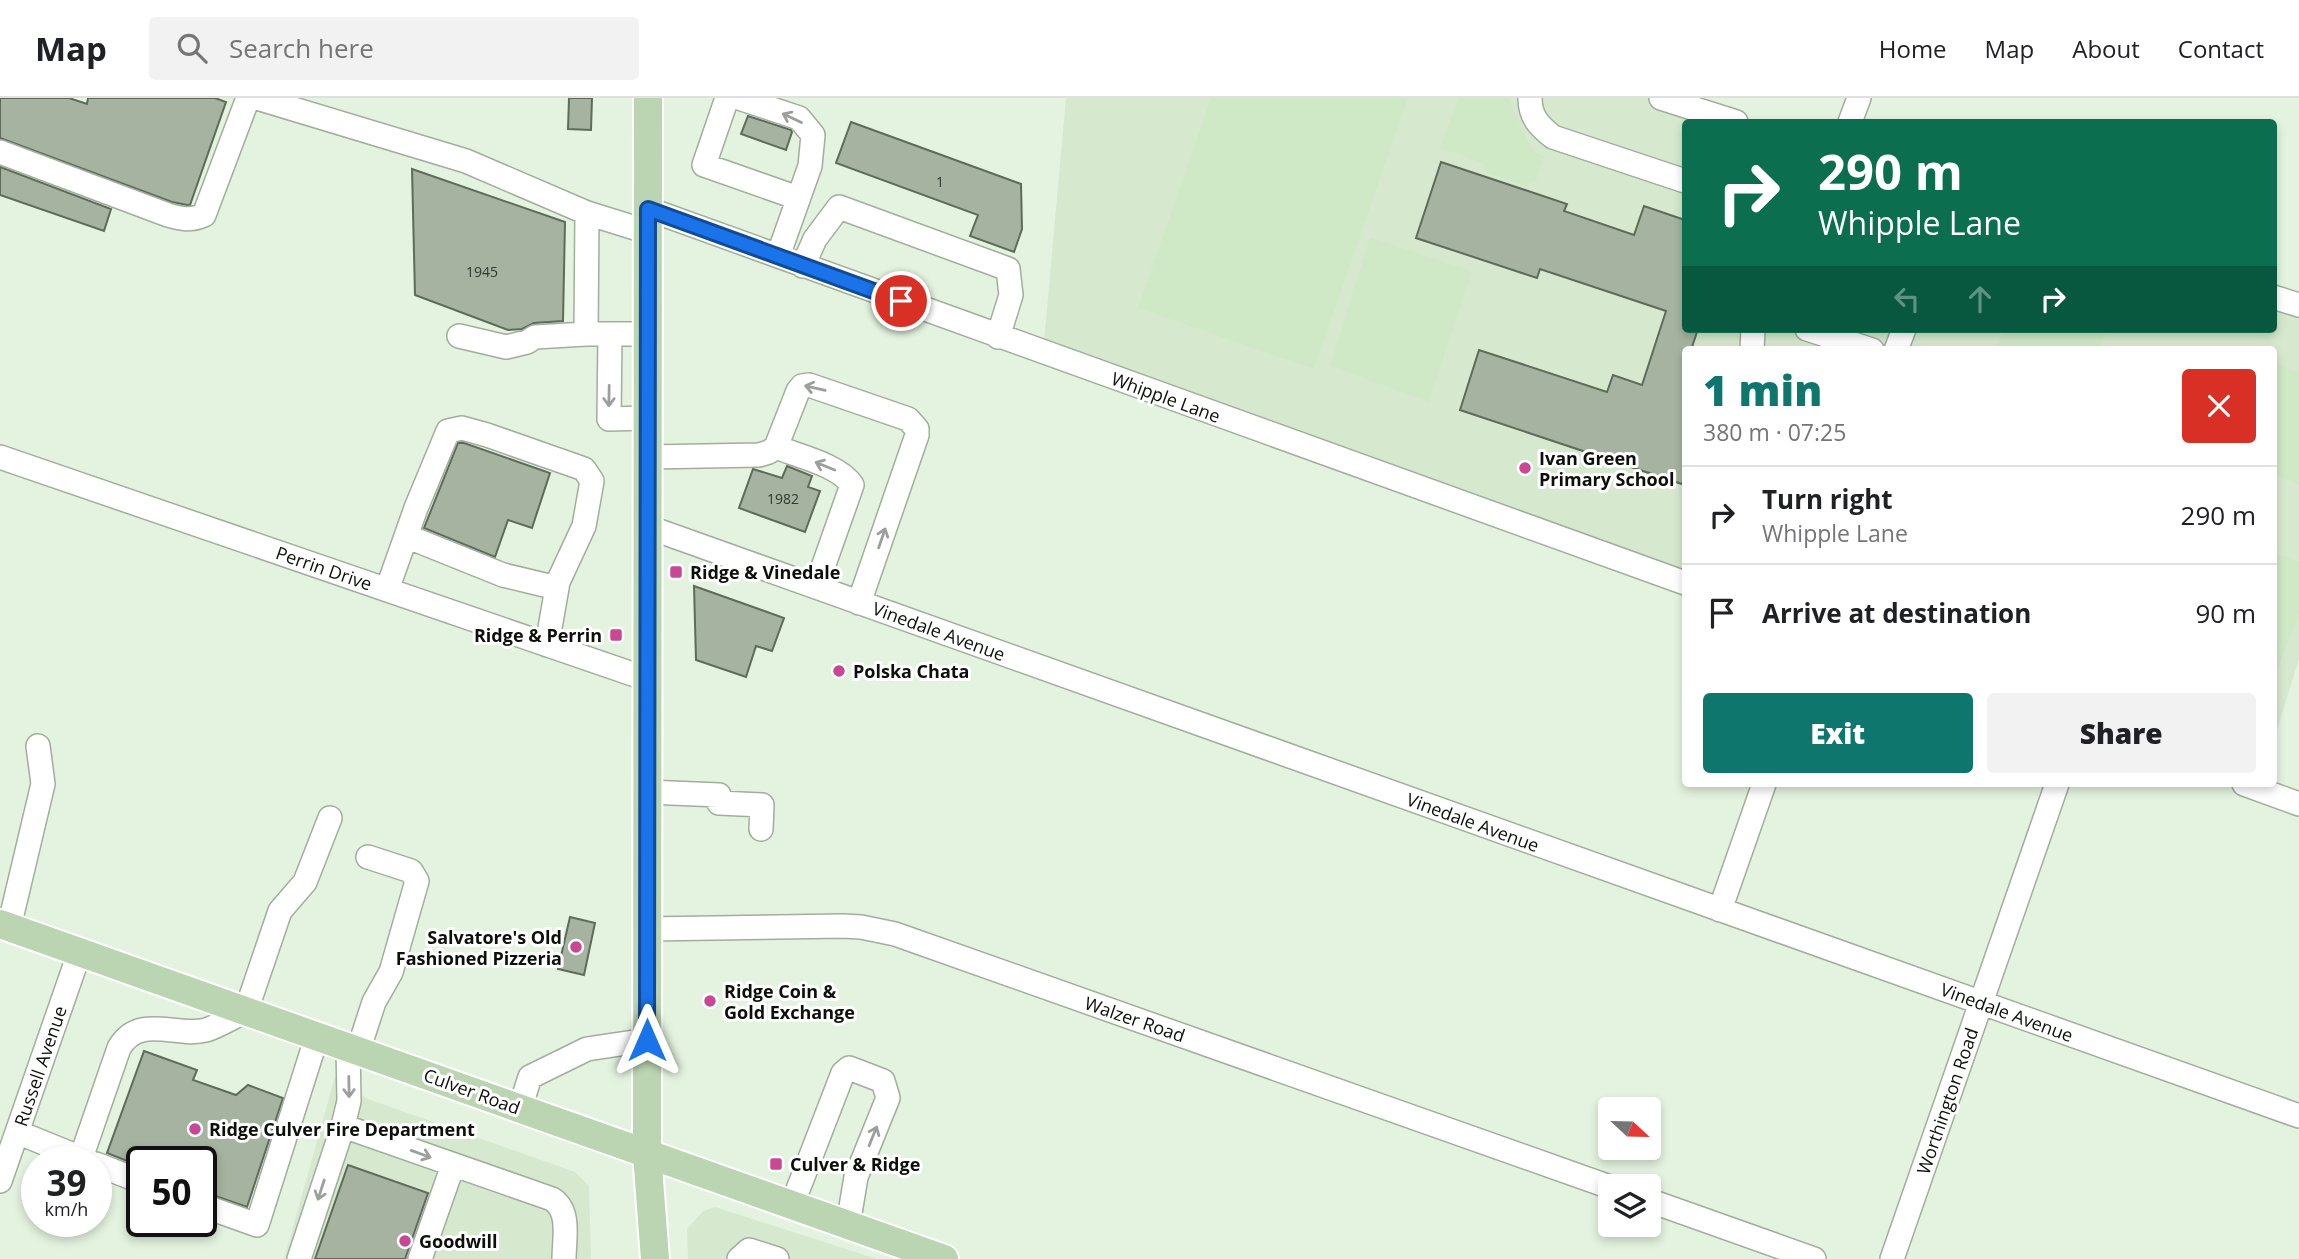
<!DOCTYPE html>
<html lang="en">
<head>
<meta charset="utf-8">
<style>
  :root { --surface:#fff; --page:#f2f2f2; --text:#202124; --muted:#757577; --line:#e0e0e0; --accent:#0f766e }
  body { margin:0; font-family:"Open Sans",sans-serif; background:var(--page); color:var(--text); height:100vh; display:flex; flex-direction:column; font-size:26px; white-space:nowrap }
  * { box-sizing:border-box; margin:0 }
  p { font-size:23px; color:var(--muted) }
  .icon { flex:none; width:38px; height:38px; fill:none; stroke:currentColor; stroke-width:2; stroke-linecap:round; stroke-linejoin:round }
  .map { position:relative; flex:1; overflow:hidden }
  .sheet { position:absolute; left:1682px; top:248px; width:595px; height:441px; display:flex; flex-direction:column; background:var(--surface); border-radius:7px; box-shadow:0 4px 10px #0003 }
  .sheet>* { flex:none }
  .top-card { position:absolute; left:1682px; top:21px; width:595px; height:214px; border-radius:7px; box-shadow:0 4px 10px #0003; background:#0b6e4f; color:#fff; overflow:hidden }
  .needle { width:46px; rotate:112deg }
  .fabs { position:absolute; left:1598px; top:999px; display:grid; gap:14px }
  .fabs a { display:grid; place-items:center; width:63px; height:63px; border-radius:7px; background:var(--surface); box-shadow:0 4px 10px #0003; font-size:35px }
  .speed { position:absolute; left:21px; top:1048px; display:flex; gap:14px; font-size:35px; font-weight:700; text-align:center }
  .speed>* { display:grid; place-content:center; width:91px; height:91px; border-radius:50%; background:var(--surface); box-shadow:0 4px 10px #0003; line-height:1 }
  .speed small { font-size:18px; font-weight:400 }
  .speed .limit { border:4px solid #111; border-radius:10px; background:#fff; color:#111 }
  .pin { position:absolute; display:grid; place-items:center; width:60px; height:60px; color:#fff; margin:-30px; border:4px solid #fff; border-radius:50%; box-shadow:0 2px 7px #0007 }
  .me { position:absolute; width:77px; margin:-38px; rotate:0deg; stroke-linejoin:round; filter:drop-shadow(0 0 5px #0008) }
  .turn { display:flex; align-items:center; gap:24px; height:147px; padding:0 21px; font-size:32px }
  .turn .icon { width:91px; height:91px; stroke-width:2.5 }
  .turn b { display:block; font-size:49px; line-height:60px }
  .lanes { display:flex; align-items:center; height:66px; padding:0 21px; background:#0003; justify-content:center; gap:35px; direction:ltr }
  .lanes .off { opacity:.35 }
  .round { display:grid; place-items:center; flex:none; width:74px; height:74px; border-radius:7px; background:var(--page) }
  .summary { display:flex; align-items:center; justify-content:space-between; height:119px; padding:0 21px }
  h1 { font-size:42px; font-weight:800; line-height:52px; color:var(--accent) }
  .primary-button { display:flex; gap:14px; margin-top:auto; padding:14px 21px }
  .primary-button a { flex:1; height:80px; border-radius:7px; background:var(--accent); color:#fff; font-size:28px; font-weight:800; line-height:80px; text-align:center }
  .primary-button a+a { background:var(--page); color:var(--text) }
  ul { padding:0; list-style:none }
  li { display:flex; align-items:center; gap:21px; height:98px; padding:0 21px; border-top:2px solid var(--line) }
  li div { flex:1 }
  li b { display:block; font-size:26px }
  li em { font-style:normal }
  header { display:flex; align-items:center; gap:42px; box-sizing:border-box; height:98px; padding:0 35px; background:var(--surface); border-bottom:2px solid var(--line) }
  header strong { font-size:33px }
  nav { display:flex; gap:38px; margin-inline-start:auto; font-size:24px }
  .search { width:490px; height:63px; background:var(--page); display:flex; align-items:center; gap:18px; box-sizing:border-box; padding:0 24px; border-radius:7px; color:var(--muted); font-size:26px }
  .map>svg:first-child { display:block }
</style>
</head>
<body>
<header>
<strong>Map</strong>
<div class="search"><svg class="icon" aria-label="search" viewBox="0 0 24 24"><circle cx="10" cy="10" r="6"/><path d="M15 15l6 6"/></svg>Search here</div>
<nav><a>Home</a><a>Map</a><a>About</a><a>Contact</a></nav>
</header>
<div class="map">
<svg width="2299" height="1161" viewBox="0 0 2299 1161">
  <rect width="100%" height="100%" fill="#e4f3df"/>
  <!-- built -->
  <path fill="#d6e9cf" d="M 1066,0 L 1671,0 L 1745,24 L 1685,24 L 1685,231 L 2273,231 L 2273,198 L 2299,206 L 2299,561 L 2273,645 L 2273,252 L 1685,252 L 1685,486 L 1043,255 Z
    M 335,979 L 368,1001 L 575,1074 L 589,1088 L 591,1161 L 284,1161 Z
    M 715,1109 L 877,1161 L 688,1161 L 687,1131 L 703,1113 Z"/>
  <!-- green -->
  <path fill="#cfe9c6" d="M 1211,0 L 1408,0 L 1314,271 L 1138,210 Z
    M 1458,0 L 1508,0 L 1533,53 L 1544,59 L 1536,83 L 1526,88 L 1487,75 L 1483,65 L 1440,50 Z
    M 1370,139 L 1472,173 L 1429,304 L 1330,268 Z
    M 2005,231 L 2108,231 L 2097,252 L 1995,252 Z
    M 2273,264 L 2299,274 L 2299,387 L 2273,375 Z
    M 2273,454 L 2299,463 L 2299,516 L 2273,582 Z"/>
  <!-- building -->
  <path fill="#a5b3a0" stroke="#5e6b5a" stroke-width="2" d="M 0,0 L 69,0 L 87,6 L 88,0 L 215,0 L 226,4 L 190,107 L 187,107 L 172,104 L 0,40 Z
    M 569,0 L 592,0 L 591,32 L 568,31 Z
    M 748,18 L 791,32 L 792,34 L 786,52 L 741,36 Z
    M 851,24 L 1021,86 L 1022,131 L 1014,154 L 970,138 L 978,117 L 836,65 Z
    M 1441,64 L 1567,106 L 1564,113 L 1634,137 L 1644,108 L 1685,122 L 1685,231 L 1698,231 L 1691,252 L 1685,252 L 1685,387 L 1460,312 L 1479,252 L 1607,294 L 1613,277 L 1642,287 L 1666,213 L 1540,171 L 1537,180 L 1416,140 Z
    M 0,69 L 111,111 L 104,133 L 0,97 Z
    M 412,71 L 565,124 L 563,223 L 534,225 L 522,231 L 508,232 L 415,197 Z
    M 458,345 L 464,345 L 550,375 L 532,430 L 508,422 L 495,459 L 424,430 Z
    M 787,368 L 812,378 L 808,389 L 820,393 L 805,434 L 739,410 L 753,371 L 782,380 Z
    M 694,488 L 784,520 L 772,553 L 756,548 L 746,579 L 696,562 Z
    M 570,819 L 595,825 L 584,877 L 558,871 Z
    M 144,953 L 197,972 L 193,982 L 236,997 L 248,987 L 283,1000 L 247,1109 L 201,1093 L 201,1064 L 142,1064 L 142,1069 L 107,1055 Z
    M 348,1067 L 428,1095 L 405,1161 L 315,1161 Z"/>
  <g fill="none" stroke-linecap="round" stroke-linejoin="round">
    <defs>
      <path id="minor" d="M 257,0 L 466,63 L 587,115 L 648,134
        M 727,0 L 704,67 L 798,100
        M 739,0 L 799,20 L 813,37 L 810,68 L 778,158
        M 1530,0 C 1530,19 1539,28 1553,39 L 1685,83
        M 1661,0 L 1736,24
        M 1850,24 L 1859,0
        M 0,54 L 168,117 C 182,121 190,123 204,117 L 248,0
        M 648,111 L 1685,485
        M 587,115 L 586,236 L 648,236
        M 803,168 L 815,141 L 839,109 L 1008,171 L 1011,197 L 998,239
        M 2273,199 L 2299,207
        M 1807,231 L 1872,252
        M 610,236 L 609,321 L 647,320
        M 459,238 L 506,249 L 527,244 L 535,239 L 586,236
        M 1752,252 L 1753,231
        M 1896,252 L 1904,231
        M 776,349 C 798,358 839,367 852,387 L 816,489
        M 0,359 L 647,581
        M 648,359 L 759,357 L 769,354 L 776,349 L 798,293 L 802,288 L 809,287 L 908,321 L 917,331 L 917,337 L 859,505
        M 648,429 L 2299,1018
        M 406,438 L 503,477 L 557,490
        M 387,492 L 416,410 L 448,333 L 462,330 L 487,337 L 584,371 L 592,383 L 584,428 L 558,484 L 547,547
        M 2244,686 L 2299,706
        M 647,694 L 719,697 L 719,705 L 762,707 L 761,731
        M 1720,812 L 1764,686
        M 9,829 L 43,686 L 38,648
        M 647,831 L 843,828 L 861,829 L 895,836 L 1610,1089
        M 358,953 L 374,904 L 391,874 L 417,783 L 411,773 L 368,759
        M 520,1010 L 530,979 L 587,951 L 647,942
        M 343,1028 L 552,1101 C 571,1113 564,1141 564,1161
        M 17,1034 L 81,1060
        M 90,1064 L 81,1060 L 119,950 C 139,915 177,940 206,932 C 219,928 233,919 246,913 L 280,813 L 305,784 L 330,720
        M 96,1066 L 142,1084
        M 0,1083 L 80,853
        M 1648,1102 L 1814,1161
        M 201,1107 L 257,1127 L 317,938
        M 792,1107 L 843,975 L 849,970 L 883,983 L 888,1000 L 856,1079 L 848,1127
        M 299,1161 L 343,1028 L 349,1003 L 348,949
        M 420,1161 L 453,1067
        M 739,1161 L 749,1152 L 777,1161
        M 1892,1161 L 2057,686"/>
      <path id="major" d="M 648,0 L 647,1056 L 655,1161
        M 0,826 L 944,1161"/>
    </defs>
    <!-- minor casing -->
    <use href="#minor" stroke="#a0ae9b" stroke-width="26"/>
    <!-- major casing -->
    <use href="#major" stroke="#fff" stroke-width="32"/>
    <!-- minor -->
    <use href="#minor" stroke="#fff" stroke-width="23"/>
    <!-- major -->
    <use href="#major" stroke="#bbd4b1" stroke-width="28"/>
  </g>
  <!-- one-way arrows -->
  <defs><path id="oneway-shaft" d="M-6 0H5M1.5-3L5.5 0L1.5 3" fill="none" stroke-width="1.6" stroke-linecap="round" stroke-linejoin="round" transform="scale(1.75)"/></defs>
  <g stroke="#9d9f9d">
    <use href="#oneway-shaft" transform="translate(792 20) rotate(-154)"/>
    <use href="#oneway-shaft" transform="translate(815 290) rotate(-167)"/>
    <use href="#oneway-shaft" transform="translate(609 298) rotate(91)"/>
    <use href="#oneway-shaft" transform="translate(825 368) rotate(-158)"/>
    <use href="#oneway-shaft" transform="translate(882 440) rotate(-71)"/>
    <use href="#oneway-shaft" transform="translate(349 989) rotate(89)"/>
    <use href="#oneway-shaft" transform="translate(873 1038) rotate(-68)"/>
    <use href="#oneway-shaft" transform="translate(421 1056) rotate(20)"/>
    <use href="#oneway-shaft" transform="translate(321 1092) rotate(108)"/>
  </g>
  <g fill="none" stroke-linecap="round" stroke-linejoin="round">
    <defs>
      <path id="route" d="M 647,942 L 648,111 L 901,203"/>
    </defs>
    <!-- route casing -->
    <use href="#route" stroke="#114b97" stroke-width="18"/>
    <!-- route -->
    <use href="#route" stroke="#1a73e8" stroke-width="12"/>
  </g>
  <!-- markers -->
  <g fill="#c84893" stroke="#fff" stroke-width="2.5">
    <circle cx="1525" cy="370" r="7"/>
    <rect x="669" y="467" width="14" height="14" rx="3.5"/>
    <rect x="609" y="530" width="14" height="14" rx="3.5"/>
    <circle cx="839" cy="573" r="7"/>
    <circle cx="576" cy="849" r="7"/>
    <circle cx="710" cy="903" r="7"/>
    <circle cx="195" cy="1031" r="7"/>
    <rect x="769" y="1059" width="14" height="14" rx="3.5"/>
    <circle cx="405" cy="1143" r="7"/>
  </g>
  <g text-anchor="middle" dominant-baseline="central" stroke-width="6" stroke-linejoin="round" paint-order="stroke">
    <!-- number labels -->
    <g font-size="14" fill="#32392f">
      <text x="940" y="83">1</text>
      <text x="482" y="173">1945</text>
      <text x="783" y="400">1982</text>
    </g>
    <!-- street labels -->
    <g font-size="18" fill="#0b1009" stroke="#fff">
      <text transform="translate(1166 299) rotate(20)">Whipple Lane</text>
      <text transform="translate(324 470) rotate(19)">Perrin Drive</text>
      <text transform="translate(939 533) rotate(20)">Vinedale Avenue</text>
      <text transform="translate(1473 724) rotate(20)">Vinedale Avenue</text>
      <text transform="translate(2007 914) rotate(20)">Vinedale Avenue</text>
      <text transform="translate(1135 921) rotate(19)">Walzer Road</text>
      <text transform="translate(40 968) rotate(-71)">Russell Avenue</text>
      <text transform="translate(472 993) rotate(20)">Culver Road</text>
      <text transform="translate(1947 1003) rotate(-71)">Worthington Road</text>
    </g>
    <!-- poi labels -->
    <g font-size="18" font-weight="bold" fill="#0b1009" stroke="#fff" text-anchor="start">
      <text x="1539" y="360">Ivan Green<tspan x="1539" dy="21">Primary School</tspan></text>
      <text x="690" y="474">Ridge &amp; Vinedale</text>
      <text x="602" y="537" text-anchor="end">Ridge &amp; Perrin</text>
      <text x="853" y="573">Polska Chata</text>
      <text x="562" y="839" text-anchor="end">Salvatore's Old<tspan x="562" dy="21">Fashioned Pizzeria</tspan></text>
      <text x="724" y="893">Ridge Coin &amp;<tspan x="724" dy="21">Gold Exchange</tspan></text>
      <text x="209" y="1031">Ridge Culver Fire Department</text>
      <text x="790" y="1066">Culver &amp; Ridge</text>
      <text x="419" y="1143">Goodwill</text>
    </g>
  </g>
</svg>
<div class="fabs">
<a><svg class="needle" viewBox="-14 -14 28 28"><path d="M0-13l5 13h-10z" fill="#e53935"/><path d="M0 13l5-13h-10z" fill="#757577"/></svg></a>
<a><svg class="icon" aria-label="layers" viewBox="0 0 24 24"><path d="M12 4l9 5-9 5-9-5zM3 14l9 5 9-5"/></svg></a>
</div>
<div class="speed"><div>39<small>km/h</small></div><div class="limit">50</div></div>
<div class="pin" style="left:901px;top:203px;background:#d93025"><svg class="icon" aria-label="arrive" viewBox="0 0 24 24"><path d="M6 21V4h12l-3 4 3 4H6"/></svg></div>
<svg class="me" style="left:647px;top:942px" viewBox="-20 -20 40 40"><path d="M0-17L14 15 0 8-14 15z" fill="#1a73e8" stroke="#fff" stroke-width="4"/></svg>
<div class="top-card">
<div class="turn"><svg class="icon" aria-label="right" viewBox="0 0 24 24"><path d="M7 20v-9h11M14 6l5 5-5 5"/></svg><div><b>290 m</b>Whipple Lane</div></div>
<div class="lanes"><svg class="icon off" aria-label="left" viewBox="0 0 24 24"><path d="M17 20v-9H6M10 6l-5 5 5 5"/></svg><svg class="icon off" aria-label="ahead" viewBox="0 0 24 24"><path d="M12 20V5M6 11l6-6 6 6"/></svg><svg class="icon" aria-label="right" viewBox="0 0 24 24"><path d="M7 20v-9h11M14 6l5 5-5 5"/></svg></div>
</div>
<section class="sheet">
<div class="summary"><div><h1>1 min</h1><p>380 m · 07:25</p></div><a class="round" style="background:#d93025;color:#fff"><svg class="icon" aria-label="close" viewBox="0 0 24 24"><path d="M6 6l12 12M18 6L6 18"/></svg></a></div>
<ul>
<li><svg class="icon" aria-label="right" viewBox="0 0 24 24"><path d="M7 20v-9h11M14 6l5 5-5 5"/></svg><div><b>Turn right</b><p>Whipple Lane</p></div><em>290 m</em></li>
<li><svg class="icon" aria-label="arrive" viewBox="0 0 24 24"><path d="M6 21V4h12l-3 4 3 4H6"/></svg><div><b>Arrive at destination</b></div><em>90 m</em></li>
</ul>
<div class="primary-button"><a>Exit</a><a>Share</a></div>
</section>
</div>
</body>
</html>
